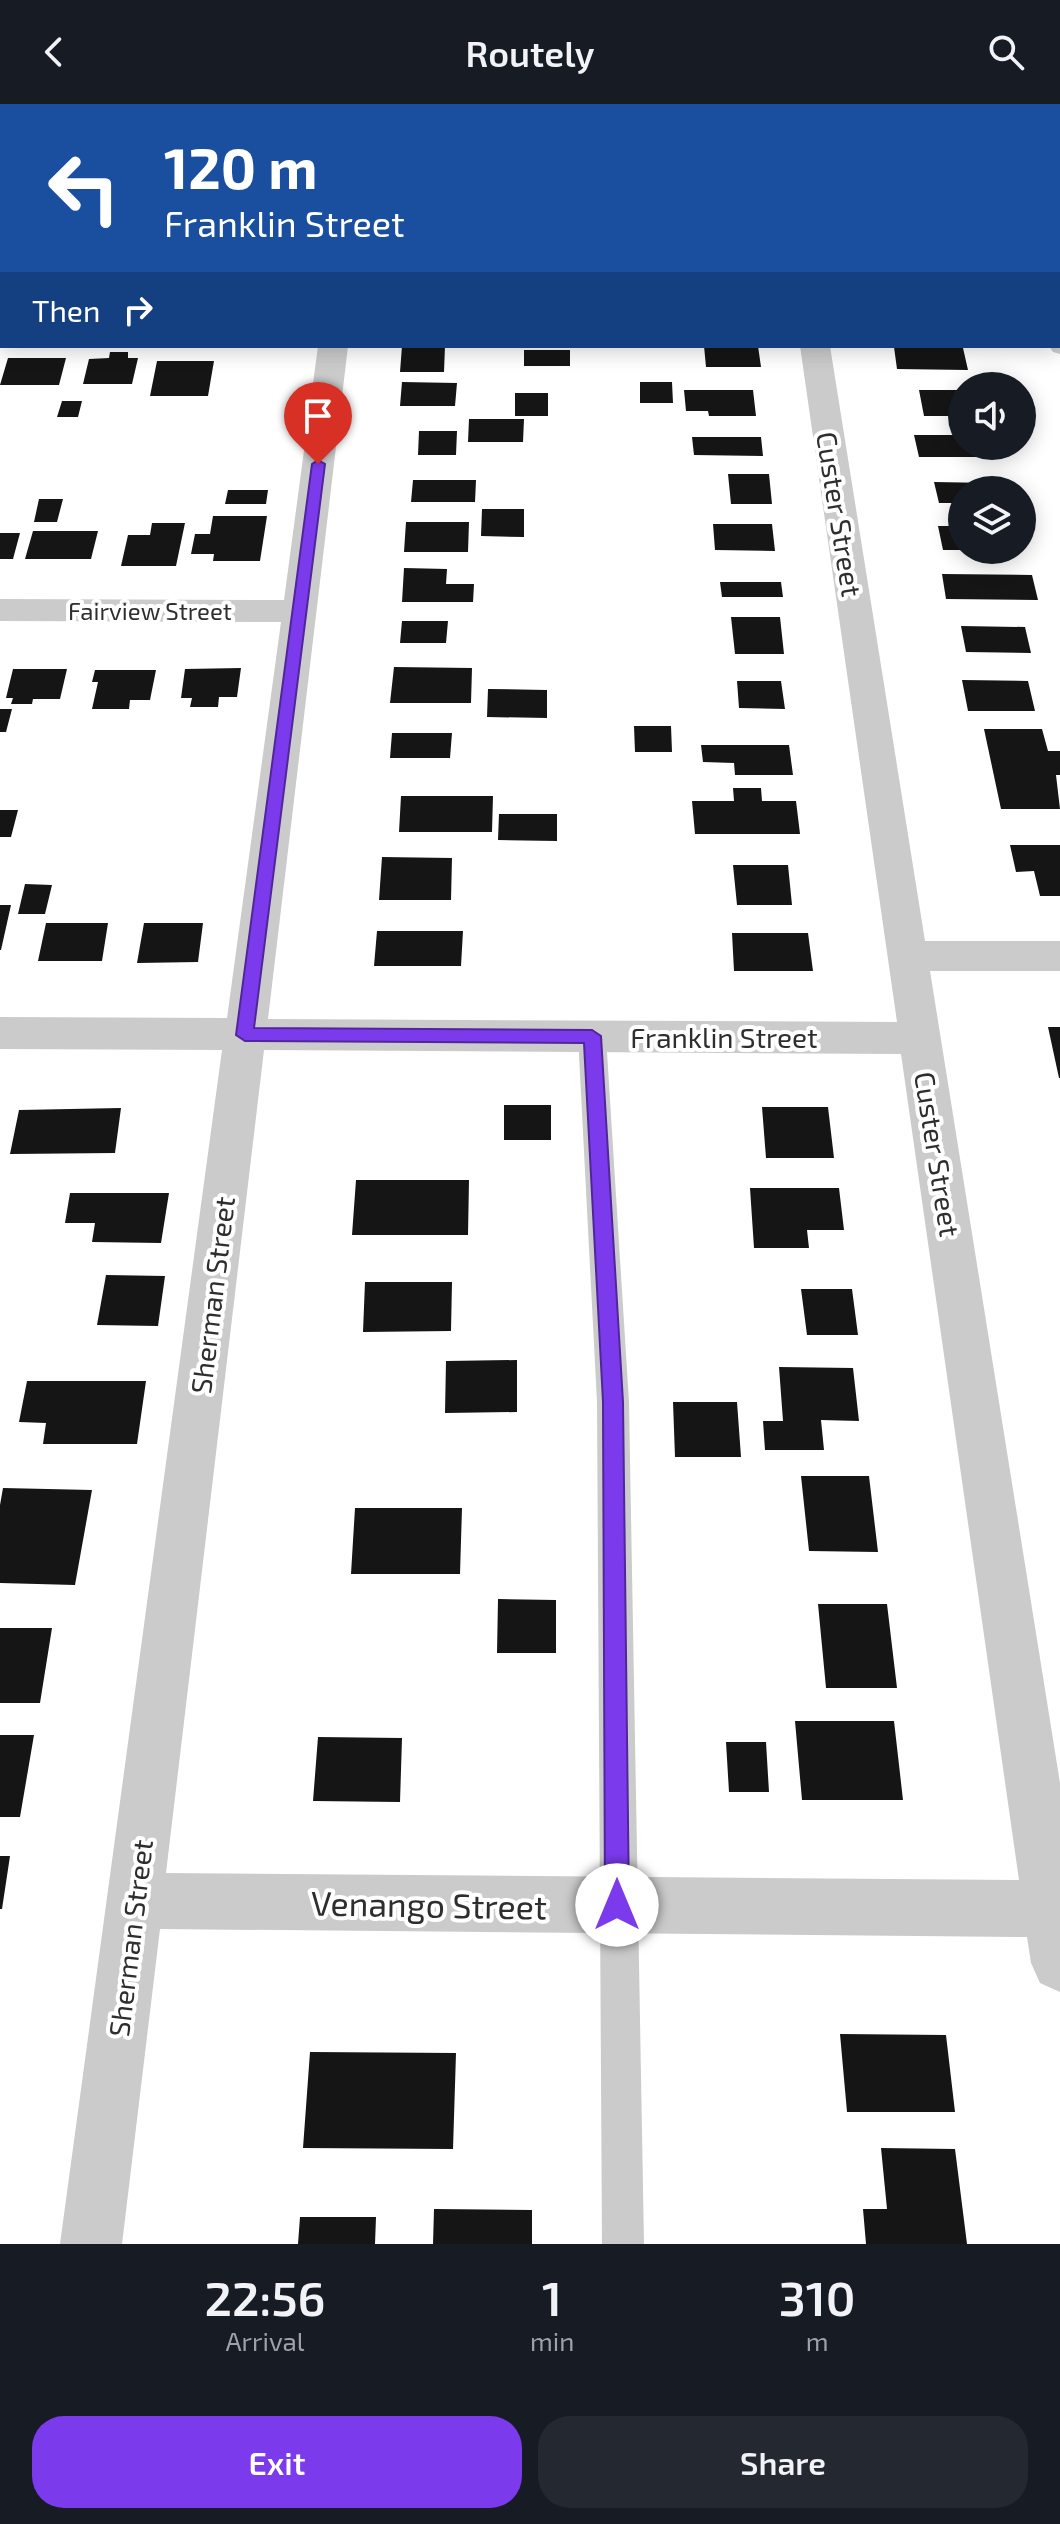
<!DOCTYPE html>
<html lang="en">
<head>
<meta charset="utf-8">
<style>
  :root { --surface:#171b24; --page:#242831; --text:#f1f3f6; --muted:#9ea1a6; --accent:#7c3aed }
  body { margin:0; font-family:"Exo 2",sans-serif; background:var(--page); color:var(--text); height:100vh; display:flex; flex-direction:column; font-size:30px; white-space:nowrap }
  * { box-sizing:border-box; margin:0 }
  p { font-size:26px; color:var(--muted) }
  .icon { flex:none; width:44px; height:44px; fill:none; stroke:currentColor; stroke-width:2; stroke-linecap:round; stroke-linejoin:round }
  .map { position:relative; height:2140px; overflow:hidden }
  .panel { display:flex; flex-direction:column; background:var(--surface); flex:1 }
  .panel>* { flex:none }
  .banner { position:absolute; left:0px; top:0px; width:1060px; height:244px; box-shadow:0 4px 20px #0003; background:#1a4fa0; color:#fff; overflow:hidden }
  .tools { position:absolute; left:948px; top:268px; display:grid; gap:16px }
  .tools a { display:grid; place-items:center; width:88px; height:88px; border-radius:50%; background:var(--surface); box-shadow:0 4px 20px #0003; font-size:40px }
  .pin { position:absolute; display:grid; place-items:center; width:68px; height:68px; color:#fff; margin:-82px -34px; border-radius:50% 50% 50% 0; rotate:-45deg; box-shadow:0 0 8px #0007 }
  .pin .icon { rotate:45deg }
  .me { position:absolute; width:88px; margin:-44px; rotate:0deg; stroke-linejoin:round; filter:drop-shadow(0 0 6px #0008) }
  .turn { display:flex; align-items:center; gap:28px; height:168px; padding:0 32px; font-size:36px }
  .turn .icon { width:104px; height:104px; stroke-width:2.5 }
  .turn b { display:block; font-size:56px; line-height:68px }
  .then { display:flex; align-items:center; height:76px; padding:0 32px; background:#0003; gap:16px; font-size:30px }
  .eta { display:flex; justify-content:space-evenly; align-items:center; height:136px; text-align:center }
  .eta b { font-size:48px; font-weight:600; line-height:56px }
  .button { display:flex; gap:16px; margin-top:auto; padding:16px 32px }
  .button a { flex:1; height:92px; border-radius:32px; background:var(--accent); color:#fff; font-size:32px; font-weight:600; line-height:92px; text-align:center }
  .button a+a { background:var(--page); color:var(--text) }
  header { display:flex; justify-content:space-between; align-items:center; height:104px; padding:0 32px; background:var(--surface); font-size:36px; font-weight:600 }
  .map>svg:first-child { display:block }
</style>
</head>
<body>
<header><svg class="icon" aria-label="back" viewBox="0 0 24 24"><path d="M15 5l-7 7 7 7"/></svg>Routely<svg class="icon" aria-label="search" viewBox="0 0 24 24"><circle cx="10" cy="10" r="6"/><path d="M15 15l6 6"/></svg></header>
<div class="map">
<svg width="1060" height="2140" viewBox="0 0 1060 2140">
  <rect width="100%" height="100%" fill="#fff"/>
  <!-- building -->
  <path fill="#151515" d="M 402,242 L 445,242 L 444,268 L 400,268 Z
    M 704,242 L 758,242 L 761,263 L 706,263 Z
    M 894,243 L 963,244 L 968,266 L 897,265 Z
    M 524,246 L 570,246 L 570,262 L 524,262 Z
    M 110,248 L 128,248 L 128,254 L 138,254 L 132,280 L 83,280 L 89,255 L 109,254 Z
    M 8,254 L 66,254 L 59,281 L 0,281 Z
    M 157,257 L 214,257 L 208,292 L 150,292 Z
    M 402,278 L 457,279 L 455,302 L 400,302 Z
    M 640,278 L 672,278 L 673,299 L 640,299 Z
    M 684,286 L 753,286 L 756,312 L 709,312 L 708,307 L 686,307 Z
    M 919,286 L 962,286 L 962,312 L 924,312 Z
    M 515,289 L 548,289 L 548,312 L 515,312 Z
    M 62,297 L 82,297 L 78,313 L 57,313 Z
    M 469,315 L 524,315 L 523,338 L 468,338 Z
    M 419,327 L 457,327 L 456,351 L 418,351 Z
    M 914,331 L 962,331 L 962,342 L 976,342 L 979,353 L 919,353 Z
    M 692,333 L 761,333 L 763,352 L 694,351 Z
    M 728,370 L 769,370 L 772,400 L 731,400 Z
    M 413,376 L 476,376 L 475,398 L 411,398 Z
    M 934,378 L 991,379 L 993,386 L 962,386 L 962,399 L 939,399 Z
    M 228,386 L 268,386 L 266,400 L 225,400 Z
    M 39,395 L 63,395 L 57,418 L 34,418 Z
    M 482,405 L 524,405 L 524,433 L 481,432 Z
    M 213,412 L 267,412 L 260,457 L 213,457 L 214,450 L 191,450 L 195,430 L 210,430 Z
    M 406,418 L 469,418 L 468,448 L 404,448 Z
    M 152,419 L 185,419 L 176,462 L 121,462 L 128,431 L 150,431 Z
    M 713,420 L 772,420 L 775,447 L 715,446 Z
    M 938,422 L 962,422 L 962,446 L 943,446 Z
    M 33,427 L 98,427 L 91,455 L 25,455 Z
    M 0,429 L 20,429 L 13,455 L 0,455 Z
    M 404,464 L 447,465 L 446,480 L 474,480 L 473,498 L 402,498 Z
    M 942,470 L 1032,471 L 1038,496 L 946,495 Z
    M 720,478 L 781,478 L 783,493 L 722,493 Z
    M 731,513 L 780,513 L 784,550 L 735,550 Z
    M 402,517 L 448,517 L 446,539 L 400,539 Z
    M 961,522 L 1025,523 L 1031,549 L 966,548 Z
    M 394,563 L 472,564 L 471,599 L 390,599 Z
    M 241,564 L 237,593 L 219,593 L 218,603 L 190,603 L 192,594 L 181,594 L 185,565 Z
    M 13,565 L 67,565 L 60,595 L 33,595 L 32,600 L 11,600 L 13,594 L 6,594 Z
    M 95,566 L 156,566 L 150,596 L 130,596 L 129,605 L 92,605 L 98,578 L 92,578 Z
    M 962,576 L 1028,577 L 1035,607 L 968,607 Z
    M 737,577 L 781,577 L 785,605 L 739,604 Z
    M 488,585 L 547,586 L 547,614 L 487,613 Z
    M 0,605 L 12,605 L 6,628 L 0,628 Z
    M 634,622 L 671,622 L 672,648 L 635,648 Z
    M 984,625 L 1042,625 L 1048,647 L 1060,647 L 1060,671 L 1056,671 L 1060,705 L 1001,705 Z
    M 392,629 L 452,629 L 450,654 L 390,654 Z
    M 701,641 L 789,641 L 793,671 L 735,671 L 734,659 L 703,658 Z
    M 733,684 L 761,684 L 762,697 L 796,697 L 800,730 L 695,730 L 692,697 L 734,697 Z
    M 401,692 L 493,692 L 492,728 L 399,728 Z
    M 0,706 L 18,706 L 11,733 L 0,733 Z
    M 499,710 L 557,710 L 557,737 L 498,736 Z
    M 1010,741 L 1060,741 L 1060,792 L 1040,792 L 1034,767 L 1016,768 Z
    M 382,753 L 452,754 L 451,796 L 379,796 Z
    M 733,761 L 788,761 L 792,801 L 737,801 Z
    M 25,780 L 52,781 L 45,810 L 18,810 Z
    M 0,801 L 11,801 L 1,846 L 0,846 Z
    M 46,819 L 108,819 L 102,857 L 38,857 Z
    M 144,819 L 203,819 L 198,858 L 137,859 Z
    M 377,827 L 463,827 L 461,862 L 374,862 Z
    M 732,829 L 808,829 L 813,867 L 734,867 Z
    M 1048,923 L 1060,923 L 1060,974 L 1059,974 Z
    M 504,1001 L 551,1001 L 551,1036 L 504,1036 Z
    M 762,1003 L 828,1003 L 834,1054 L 766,1054 Z
    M 121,1004 L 115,1049 L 10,1050 L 19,1006 Z
    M 356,1076 L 469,1076 L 468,1131 L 352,1131 Z
    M 750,1084 L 839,1084 L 844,1126 L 807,1126 L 809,1144 L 754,1144 Z
    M 70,1089 L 169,1089 L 161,1139 L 92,1138 L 95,1119 L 65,1119 Z
    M 106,1171 L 165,1172 L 158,1222 L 97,1221 Z
    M 365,1178 L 452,1178 L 451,1227 L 363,1228 Z
    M 801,1185 L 852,1185 L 858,1231 L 807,1231 Z
    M 517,1256 L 517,1308 L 445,1309 L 446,1257 Z
    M 779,1263 L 853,1264 L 859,1317 L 821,1316 L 824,1346 L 765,1346 L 763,1317 L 783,1317 Z
    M 27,1277 L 146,1277 L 137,1340 L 43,1340 L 46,1319 L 19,1318 Z
    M 673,1298 L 737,1298 L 741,1353 L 675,1353 Z
    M 801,1372 L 869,1372 L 878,1448 L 809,1447 Z
    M 3,1384 L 92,1386 L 75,1481 L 0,1479 L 0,1401 Z
    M 355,1404 L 462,1404 L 460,1470 L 351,1470 Z
    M 498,1495 L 556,1496 L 556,1549 L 497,1549 Z
    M 818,1500 L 887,1500 L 897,1584 L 826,1584 Z
    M 0,1524 L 52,1524 L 40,1599 L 0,1599 Z
    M 795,1617 L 894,1617 L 903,1696 L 802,1696 Z
    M 0,1631 L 34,1631 L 20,1713 L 0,1713 Z
    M 318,1633 L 402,1634 L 400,1698 L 313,1697 Z
    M 726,1638 L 766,1638 L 769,1688 L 729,1688 Z
    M 0,1752 L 10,1752 L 2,1805 L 0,1805 Z
    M 840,1930 L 946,1931 L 955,2008 L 847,2008 Z
    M 310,1948 L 456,1949 L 453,2045 L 303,2044 Z
    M 881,2044 L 955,2045 L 967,2140 L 866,2140 L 863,2105 L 887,2105 Z
    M 434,2105 L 532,2106 L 532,2140 L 433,2140 Z
    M 300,2113 L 376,2113 L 375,2140 L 298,2140 Z"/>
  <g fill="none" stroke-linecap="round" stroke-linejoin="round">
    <!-- service -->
    <path fill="#cbcbcb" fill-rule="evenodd" d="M 565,0 L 583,0 L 583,2 L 565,2 Z
      M 979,0 L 997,0 L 998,2 L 980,2 Z
      M 1058,231 L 1060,231 L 1060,250 L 1053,248 L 1049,242 L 1058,242 Z
      M 592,921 L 602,924 L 606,932 L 629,1298 L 644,2140 L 602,2140 L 597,1298 L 578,932 L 582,924 Z"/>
    <!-- minor -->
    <path fill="#cbcbcb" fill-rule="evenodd" d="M 351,0 L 377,0 L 377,2 L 351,2 Z
      M 765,0 L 791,0 L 791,2 L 765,2 Z
      M 0,192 L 2,192 L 2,210 L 0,210 Z
      M 1058,197 L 1060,197 L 1060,215 L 1058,215 Z
      M 318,242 L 348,242 L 268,915 L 897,918 L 800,242 L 830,242 L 925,837 L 1060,837 L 1060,867 L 930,867 L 1060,1679 L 1060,1888 L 1040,1879 L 1031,1859 L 1027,1833 L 160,1825 L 122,2140 L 60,2140 L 222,946 L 0,945 L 0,913 L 227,914 L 281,518 L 0,517 L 0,495 L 284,496 ZM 264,946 L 901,950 L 1019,1776 L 166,1769 Z"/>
  </g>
  <!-- route -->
  <path fill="#7c3aed" stroke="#51269a" stroke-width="2" d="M 318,356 L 325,360 L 254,924 L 592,926 L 601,932 L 623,1298 L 629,1801 L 625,1810 L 617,1813 L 609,1810 L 605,1801 L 603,1298 L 584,939 L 245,937 L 236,931 L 312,360 Z"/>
  <g text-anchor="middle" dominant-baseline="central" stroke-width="8" stroke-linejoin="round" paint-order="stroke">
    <!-- far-street labels -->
    <g font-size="24" fill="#2e2e2e" stroke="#fff">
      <text x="150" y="506">Fairview Street</text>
    </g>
    <!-- street labels -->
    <g font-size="28" fill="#2e2e2e" stroke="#fff">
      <text transform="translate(840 410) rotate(81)">Custer Street</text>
      <text x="724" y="933">Franklin Street</text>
      <text transform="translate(938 1050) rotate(81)">Custer Street</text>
      <text transform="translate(212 1191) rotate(-83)">Sherman Street</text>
      <text transform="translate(130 1834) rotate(-83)">Sherman Street</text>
    </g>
    <!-- near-street labels -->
    <g font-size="34" fill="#2e2e2e" stroke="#fff">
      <text transform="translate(429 1800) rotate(1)">Venango Street</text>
    </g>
  </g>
</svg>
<div class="tools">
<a><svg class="icon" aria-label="sound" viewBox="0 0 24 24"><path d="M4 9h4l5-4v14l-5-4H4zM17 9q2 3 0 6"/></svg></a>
<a><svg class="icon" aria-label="layers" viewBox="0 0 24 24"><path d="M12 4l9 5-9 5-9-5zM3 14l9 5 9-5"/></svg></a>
</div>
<div class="pin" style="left:318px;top:360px;background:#d93025"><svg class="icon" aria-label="arrive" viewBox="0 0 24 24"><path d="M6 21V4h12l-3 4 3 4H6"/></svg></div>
<svg class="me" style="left:617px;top:1801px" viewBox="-20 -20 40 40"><circle r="19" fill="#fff"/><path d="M0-13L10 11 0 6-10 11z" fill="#7c3aed"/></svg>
<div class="banner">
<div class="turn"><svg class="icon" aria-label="left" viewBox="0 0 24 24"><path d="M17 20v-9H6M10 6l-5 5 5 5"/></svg><div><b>120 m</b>Franklin Street</div></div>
<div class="then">Then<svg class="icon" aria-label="right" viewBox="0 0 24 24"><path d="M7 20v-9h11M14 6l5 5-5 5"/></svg></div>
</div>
</div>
<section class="panel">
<div class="eta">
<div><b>22:56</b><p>Arrival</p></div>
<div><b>1</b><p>min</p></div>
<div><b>310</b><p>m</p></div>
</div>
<div class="button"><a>Exit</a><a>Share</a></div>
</section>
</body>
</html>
